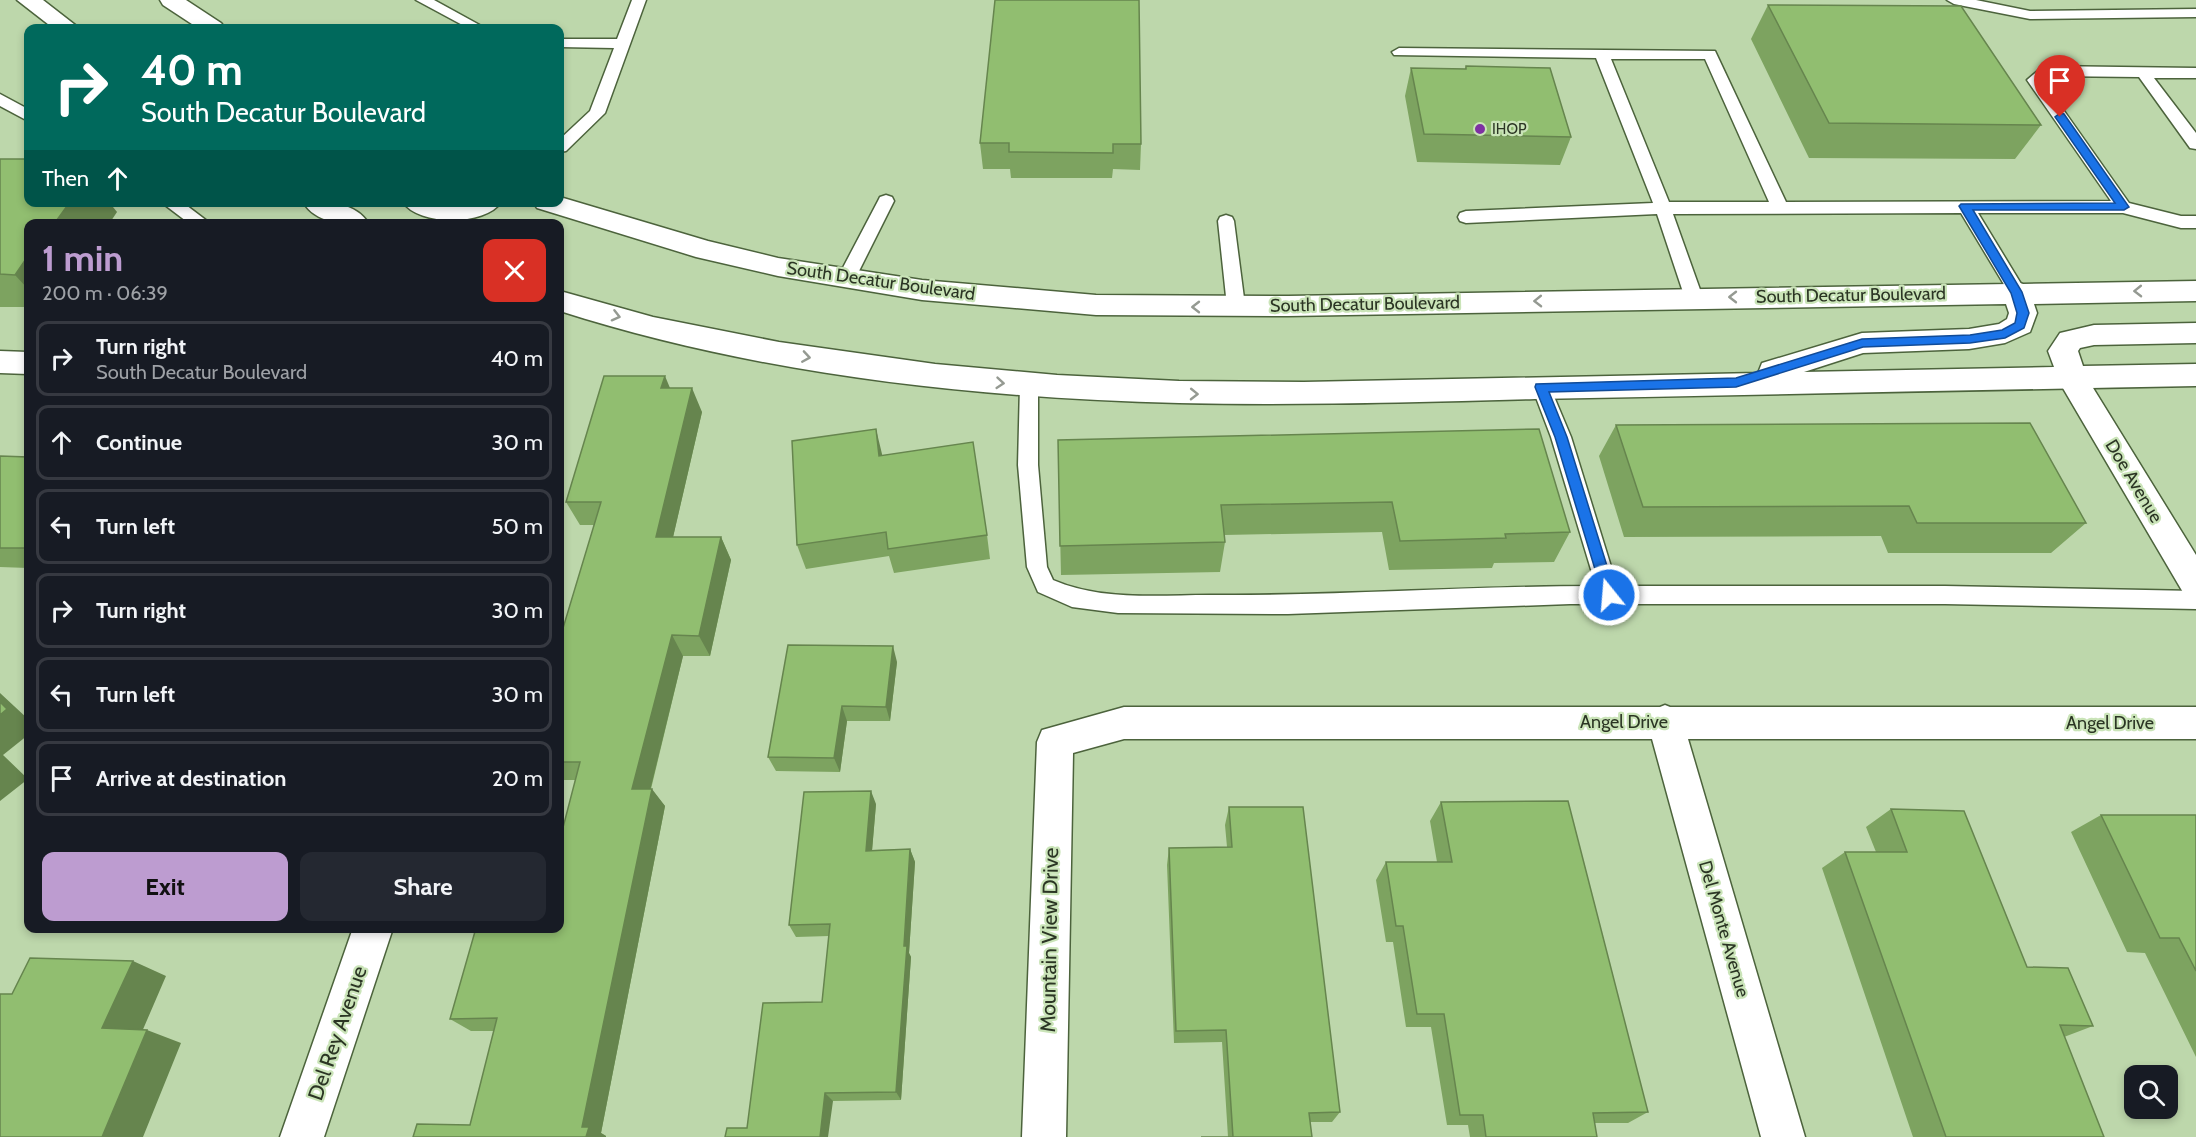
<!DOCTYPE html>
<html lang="en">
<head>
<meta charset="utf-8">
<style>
  :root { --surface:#171b24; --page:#242831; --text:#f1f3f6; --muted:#9ea1a6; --line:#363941; --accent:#bd9cd0 }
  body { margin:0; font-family:Cabin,sans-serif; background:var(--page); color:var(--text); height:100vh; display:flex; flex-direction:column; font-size:22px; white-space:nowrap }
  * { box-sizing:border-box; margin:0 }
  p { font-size:20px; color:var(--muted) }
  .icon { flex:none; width:33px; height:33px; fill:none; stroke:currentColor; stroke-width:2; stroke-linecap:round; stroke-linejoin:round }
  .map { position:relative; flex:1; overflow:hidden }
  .drawer { position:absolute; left:24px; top:219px; width:540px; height:714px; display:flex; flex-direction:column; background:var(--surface); border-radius:12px; box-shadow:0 3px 9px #0003 }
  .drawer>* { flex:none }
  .guide { position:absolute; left:24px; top:24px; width:540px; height:183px; border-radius:12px; box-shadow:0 3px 9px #0003; background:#00695c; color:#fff; overflow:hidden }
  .controls { position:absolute; left:2124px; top:1065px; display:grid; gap:12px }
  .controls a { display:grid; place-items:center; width:54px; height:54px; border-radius:12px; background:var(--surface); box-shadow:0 3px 9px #0003; font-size:30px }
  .pin { position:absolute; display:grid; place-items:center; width:51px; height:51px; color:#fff; margin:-62px -26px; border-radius:50% 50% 50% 0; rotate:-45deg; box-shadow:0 0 6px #0007 }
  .pin .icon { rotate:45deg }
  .me { position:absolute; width:66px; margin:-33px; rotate:343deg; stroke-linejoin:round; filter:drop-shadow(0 0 4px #0008) }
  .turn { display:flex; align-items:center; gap:21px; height:126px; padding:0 18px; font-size:27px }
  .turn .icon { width:78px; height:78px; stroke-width:2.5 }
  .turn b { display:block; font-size:42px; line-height:51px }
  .then { display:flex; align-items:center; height:57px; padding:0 18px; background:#0003; gap:12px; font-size:22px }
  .round { display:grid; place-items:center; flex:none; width:63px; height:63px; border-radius:12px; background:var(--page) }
  .summary { display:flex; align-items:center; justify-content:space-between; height:102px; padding:0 18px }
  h1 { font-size:36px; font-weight:700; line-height:45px; color:var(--accent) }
  .action { display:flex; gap:12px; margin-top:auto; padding:12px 18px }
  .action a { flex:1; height:69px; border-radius:12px; background:var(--accent); color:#111; font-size:24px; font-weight:700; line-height:69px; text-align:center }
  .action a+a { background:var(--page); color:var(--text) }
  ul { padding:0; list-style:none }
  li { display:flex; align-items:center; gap:18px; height:75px; margin:0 12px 9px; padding:0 6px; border:3px solid var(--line); border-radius:12px }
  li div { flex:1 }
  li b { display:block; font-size:22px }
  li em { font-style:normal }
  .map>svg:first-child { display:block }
</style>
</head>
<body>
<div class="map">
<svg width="2196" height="1137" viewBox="0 0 2196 1137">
  <rect width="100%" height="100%" fill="#bdd7ab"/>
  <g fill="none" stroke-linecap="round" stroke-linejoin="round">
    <defs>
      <path id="service" d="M 416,0 L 434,0 L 485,28 L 468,28 Z
        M 632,0 L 646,0 L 605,113 L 566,151 L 560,152 L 560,139 L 590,111 L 614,48 L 560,47 L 560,39 L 617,39 Z
        M 1947,0 L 1976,0 L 2030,11 L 2196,9 L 2196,17 L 2030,19 L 1954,4 Z
        M 1399,48 L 1715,51 L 1786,202 L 2111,201 L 2027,80 L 2041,68 L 2046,66 L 2196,68 L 2196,78 L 2154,78 L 2196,133 L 2196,149 L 2190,148 L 2139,77 L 2050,76 L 2043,81 L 2129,203 L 2181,216 L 2196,216 L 2196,228 L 2181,228 L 2123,213 L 1978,213 L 2026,292 L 2023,296 L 2017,298 L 2011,296 L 1961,213 L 1673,214 L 1703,298 L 1700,302 L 1694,304 L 1688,302 L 1685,298 L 1657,214 L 1466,223 L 1460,221 L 1458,217 L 1460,213 L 1466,211 L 1653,203 L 1596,58 L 1394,55 L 1392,52 ZM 1611,59 L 1705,59 L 1769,202 L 1669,202 Z
        M 0,94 L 28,109 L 28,121 L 0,106 Z
        M 886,195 L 892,197 L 894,201 L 855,279 L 852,283 L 840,283 L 837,279 L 878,201 L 880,197 Z
        M 161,202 L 182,202 L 211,224 L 190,224 Z
        M 1226,215 L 1232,217 L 1234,221 L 1245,306 L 1242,310 L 1236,312 L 1230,310 L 1227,306 L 1218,221 L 1220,217 Z
        M 1029,378 L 1036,380 L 1038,385 L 1038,465 L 1047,567 L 1053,580 C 1101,601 1158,595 1210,595 C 1338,596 1467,586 1596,586 L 1551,437 L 1532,387 L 1534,382 L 1541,380 L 1548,382 L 1550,387 L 1571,437 L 1617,586 L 1945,586 L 2196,591 L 2196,609 L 1945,604 L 1570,604 L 1288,614 L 1118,613 L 1072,607 L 1038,592 L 1027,567 L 1018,465 L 1020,385 L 1022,380 Z"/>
      <path id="minor" d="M 0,351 L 28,352 L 28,374 L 0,373 Z
        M 2072,367 L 2082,370 L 2196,555 L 2196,598 L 2184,594 L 2057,378 L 2062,370 Z
        M 1665,705 L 1670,707 L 2196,707 L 2196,739 L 1688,739 L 1805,1137 L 1761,1137 L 1652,739 L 1124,739 L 1073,753 L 1066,1137 L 1022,1137 L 1037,742 L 1042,730 L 1124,707 L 1660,707 Z
        M 353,928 L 393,928 L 324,1137 L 280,1137 Z"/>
      <path id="primary" d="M 17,0 L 43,0 L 79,28 L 53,28 Z
        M 160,0 L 186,0 L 221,23 L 225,28 L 198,28 L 163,5 Z
        M 560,197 L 708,241 L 778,258 L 922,280 L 1096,295 L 1288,296 L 2010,284 L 2017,282 L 2023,284 L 2196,281 L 2196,301 L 2034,304 L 2037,313 L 2030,332 L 2005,343 L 1969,349 L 1863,353 L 1804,372 L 2054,367 L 2048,351 L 2060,333 L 2094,325 L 2196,323 L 2196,343 L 2094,345 L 2080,348 L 2078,351 L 2083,366 L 2196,364 L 2196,386 C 1976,390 1755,395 1535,399 C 1416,402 1298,406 1179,403 C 973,398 756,374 560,311 L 560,291 L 653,317 L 779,342 L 935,364 L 1057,375 L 1179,381 L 1304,382 L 1758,373 L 1762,363 L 1862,333 L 1969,329 L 1999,324 L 2007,319 L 2009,313 L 2006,304 L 1288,316 L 1096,315 L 922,300 L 778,276 L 696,257 L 537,208 L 533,202 L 560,202 Z
        M 303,202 C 326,202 355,201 369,224 C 346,224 317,225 303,202 Z
        M 403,202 L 501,202 C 486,226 418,226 403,202 Z"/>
    </defs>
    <!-- service casing -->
    <use href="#service" stroke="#4c633c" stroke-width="3"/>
    <!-- minor casing -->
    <use href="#minor" stroke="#4c633c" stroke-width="3"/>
    <!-- primary casing -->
    <use href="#primary" stroke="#4c633c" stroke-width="3"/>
    <!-- service -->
    <use href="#service" fill="#fff" fill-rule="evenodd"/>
    <!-- minor -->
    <use href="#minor" fill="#fff" fill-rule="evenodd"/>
    <!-- primary -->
    <use href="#primary" fill="#fff" fill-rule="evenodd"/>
  </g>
  <!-- wall -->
  <path fill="#7da360" d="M 1768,5 L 2041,125 L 2015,159 L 1809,158 L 1751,39 Z
    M 1466,66 L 1571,137 L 1560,165 L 1417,162 L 1405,96 L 1411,68 L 1465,69 Z
    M 980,143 L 1141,144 L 1140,170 L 1113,169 L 1112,178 L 1011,178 L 1010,169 L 983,169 Z
    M 0,159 L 117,212 L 28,224 L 28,307 L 0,307 Z
    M 670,388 L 702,412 L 673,537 L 721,537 L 731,560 L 710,656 L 683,656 L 651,789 L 665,806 L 601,1133 L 606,1136 L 606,1137 L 413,1137 L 470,1125 L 494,1031 L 471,1031 L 450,1019 L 560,928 L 575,780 L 560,780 L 560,638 L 594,525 L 580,525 L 566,502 Z
    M 1616,425 L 2086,523 L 2051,553 L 1888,553 L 1881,536 L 1624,537 L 1599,456 Z
    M 1058,440 L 1570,532 L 1554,562 L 1494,563 L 1492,568 L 1389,570 L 1382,532 L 1224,535 L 1225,542 L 1220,572 L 1061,575 Z
    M 882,455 L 987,535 L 990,559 L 894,573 L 889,556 L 806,569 L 797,545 Z
    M 0,456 L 28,457 L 28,568 L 0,567 Z
    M 897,662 L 890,721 L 847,721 L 840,772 L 776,771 L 768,757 Z
    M 1441,802 L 1648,1112 L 1628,1123 L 1594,1123 L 1597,1137 L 1470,1137 L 1468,1125 L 1447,1125 L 1431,1027 L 1406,1027 L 1393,942 L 1386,942 L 1376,880 L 1386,862 L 1437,862 L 1430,821 Z
    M 876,804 L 872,850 L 910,849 L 915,862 L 909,953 L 911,957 L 901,1100 L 833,1101 L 747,1128 L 822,1002 L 829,936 L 796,937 L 789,925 Z
    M 1229,807 L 1340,1112 L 1332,1122 L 1310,1122 L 1312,1137 L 1228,1137 L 1222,1042 L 1174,1043 L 1167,865 L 1169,848 L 1227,847 L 1225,825 Z
    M 1891,809 L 2027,967 L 2093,1026 L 2064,1037 L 2104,1137 L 1913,1137 L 1822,868 L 1845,852 L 1876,852 L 1866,827 Z
    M 2101,815 L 2196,815 L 2196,1057 L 2145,953 L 2127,952 L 2071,832 Z"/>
  <!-- shaded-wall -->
  <path fill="#66854e" d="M 70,202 L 109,202 L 117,212 L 109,224 L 54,224 Z
    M 28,256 L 28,289 L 15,275 Z
    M 665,376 L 675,400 L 661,388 Z
    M 692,388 L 702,412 L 668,559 L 656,537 Z
    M 876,429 L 882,454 L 885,481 L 879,456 Z
    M 721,537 L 731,560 L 710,656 L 699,636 Z
    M 672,635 L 683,656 L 646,807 L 632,789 Z
    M 893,646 L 897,662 L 890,721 L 886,707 Z
    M 0,693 L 28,719 L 28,735 L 3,755 L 28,779 L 0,801 Z
    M 842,706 L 847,721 L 840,772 L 834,758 Z
    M 652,789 L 665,806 L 601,1133 L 606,1136 L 606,1137 L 586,1137 L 582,1127 Z
    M 871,791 L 876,804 L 871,863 L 866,851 Z
    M 910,849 L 915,862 L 909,953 L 911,957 L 901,1100 L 896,1092 Z
    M 133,961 L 166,976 L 138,1041 L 102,1028 Z
    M 147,1030 L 181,1043 L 143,1137 L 102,1137 Z
    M 825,1093 L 833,1101 L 828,1137 L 820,1137 Z"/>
  <!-- building -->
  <path fill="#91be70" stroke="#66854e" stroke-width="1.5" d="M 995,0 L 1139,0 L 1141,144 L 1113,144 L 1113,153 L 1009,152 L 1009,143 L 980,143 Z
    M 1768,5 L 1961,6 L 2041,125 L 1829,123 Z
    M 1466,66 L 1550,68 L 1571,137 L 1424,134 L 1411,68 L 1466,69 Z
    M 0,159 L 28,159 L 28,202 L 70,202 L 54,224 L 28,224 L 28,256 L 15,275 L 0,274 Z
    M 604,376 L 665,376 L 661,388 L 692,388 L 656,537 L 721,537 L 699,636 L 672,635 L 632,789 L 652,789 L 582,1127 L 589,1127 L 586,1137 L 413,1137 L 417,1124 L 470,1125 L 497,1018 L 450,1019 L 476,928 L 560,928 L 560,839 L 580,762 L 560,762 L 560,638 L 601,502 L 566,502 Z
    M 2030,423 L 2086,523 L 1917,523 L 1909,506 L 1643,507 L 1616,425 Z
    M 876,429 L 879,456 L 973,442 L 987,535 L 888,549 L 886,532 L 797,545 L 792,441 Z
    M 1539,429 L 1570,532 L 1505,534 L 1506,538 L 1400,541 L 1392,502 L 1221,505 L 1225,542 L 1060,546 L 1058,440 Z
    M 0,456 L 28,457 L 28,548 L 0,548 Z
    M 788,645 L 893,646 L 886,707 L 842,706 L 834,758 L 768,757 Z
    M 0,702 L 7,709 L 0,715 Z
    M 871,791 L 866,851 L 910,849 L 904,946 L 907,946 L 896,1092 L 825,1093 L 820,1137 L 725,1137 L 727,1128 L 747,1128 L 763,1003 L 822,1002 L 830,924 L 789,925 L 804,792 Z
    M 1568,801 L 1648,1112 L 1593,1113 L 1597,1137 L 1486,1137 L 1483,1115 L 1460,1115 L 1444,1014 L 1417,1014 L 1403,926 L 1396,926 L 1386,862 L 1452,862 L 1441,802 Z
    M 1229,807 L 1303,807 L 1340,1112 L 1309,1113 L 1312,1137 L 1201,1137 L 1233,1137 L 1226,1030 L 1176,1031 L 1169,848 L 1232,847 Z
    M 1891,809 L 1964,811 L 2027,967 L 2068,968 L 2093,1026 L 2060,1025 L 2104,1137 L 1946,1137 L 1845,852 L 1907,852 Z
    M 2101,815 L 2196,815 L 2196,971 L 2179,938 L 2160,938 Z
    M 30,958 L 133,961 L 102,1028 L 147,1030 L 102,1137 L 0,1137 L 0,994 L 12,994 Z"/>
  <!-- one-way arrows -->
  <defs><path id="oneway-chevron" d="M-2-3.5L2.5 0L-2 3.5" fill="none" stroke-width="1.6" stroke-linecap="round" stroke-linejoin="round" transform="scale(1.5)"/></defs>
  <g stroke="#959a92">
    <use href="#oneway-chevron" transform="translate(2138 291) rotate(179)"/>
    <use href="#oneway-chevron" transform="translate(1733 297) rotate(180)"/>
    <use href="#oneway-chevron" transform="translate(1538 301) rotate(179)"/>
    <use href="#oneway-chevron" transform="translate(1196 307) rotate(180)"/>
    <use href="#oneway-chevron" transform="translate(616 316) rotate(14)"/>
    <use href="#oneway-chevron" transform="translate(806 357) rotate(9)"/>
    <use href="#oneway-chevron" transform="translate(1000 383) rotate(5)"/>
    <use href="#oneway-chevron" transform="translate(1194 394) rotate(1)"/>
  </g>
  <!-- route -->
  <path fill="#1a73e8" stroke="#114b97" stroke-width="1.5" d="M 2060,113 L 2064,114 L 2129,207 L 2124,210 L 1973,210 L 2022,292 L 2029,313 L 2024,328 L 2005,338 L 1970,343 L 1863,347 L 1736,387 L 1549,392 L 1567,437 L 1616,595 L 1614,599 L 1604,599 L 1555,437 L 1535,387 L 1536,384 L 1736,378 L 1862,339 L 1970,335 L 2002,330 L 2015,323 L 2017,313 L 2011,293 L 1959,206 L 1961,204 L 2115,203 L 2055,117 Z"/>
  <!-- markers -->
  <circle fill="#7e31a2" stroke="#cae4b8" stroke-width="2" cx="1480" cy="129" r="6"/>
  <g text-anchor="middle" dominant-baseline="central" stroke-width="4.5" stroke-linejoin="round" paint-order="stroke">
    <!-- far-poi labels -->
    <g font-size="15" fill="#2b3524" stroke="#cae4b8" text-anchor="start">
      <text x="1492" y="129">IHOP</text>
    </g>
    <!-- street labels -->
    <g font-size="18" fill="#2b3524" stroke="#cae4b8">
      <text transform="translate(881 281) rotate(8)">South Decatur Boulevard</text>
      <text transform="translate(1851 295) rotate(-1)">South Decatur Boulevard</text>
      <text transform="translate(1365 304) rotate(-1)">South Decatur Boulevard</text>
      <text transform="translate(2134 481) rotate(59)">Doe Avenue</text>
      <text x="1624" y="722">Angel Drive</text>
      <text x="2110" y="723">Angel Drive</text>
      <text transform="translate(1724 929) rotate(74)">Del Monte Avenue</text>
    </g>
    <!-- near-street labels -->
    <g font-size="21" fill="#2b3524" stroke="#cae4b8">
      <text transform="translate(1049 940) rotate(-89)">Mountain View Drive</text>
      <text transform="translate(337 1033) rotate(-71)">Del Rey Avenue</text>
    </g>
  </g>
</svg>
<div class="controls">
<a><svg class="icon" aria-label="search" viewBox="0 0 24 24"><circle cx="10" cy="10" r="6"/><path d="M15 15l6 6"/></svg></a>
</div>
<div class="pin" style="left:2060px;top:117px;background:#d93025"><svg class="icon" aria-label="arrive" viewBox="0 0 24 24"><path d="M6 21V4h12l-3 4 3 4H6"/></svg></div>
<svg class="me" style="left:1609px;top:595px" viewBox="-20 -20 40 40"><circle r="17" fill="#1a73e8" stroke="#fff" stroke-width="3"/><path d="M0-11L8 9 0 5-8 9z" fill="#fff"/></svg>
<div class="guide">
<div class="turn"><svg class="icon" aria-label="right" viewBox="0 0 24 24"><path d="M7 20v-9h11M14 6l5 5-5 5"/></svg><div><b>40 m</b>South Decatur Boulevard</div></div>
<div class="then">Then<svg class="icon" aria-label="ahead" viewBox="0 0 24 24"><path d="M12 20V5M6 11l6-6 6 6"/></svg></div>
</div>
<section class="drawer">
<div class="summary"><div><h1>1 min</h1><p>200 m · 06:39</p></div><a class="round" style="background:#d93025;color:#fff"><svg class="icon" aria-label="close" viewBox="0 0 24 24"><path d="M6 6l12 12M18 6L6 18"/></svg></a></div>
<ul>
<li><svg class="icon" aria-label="right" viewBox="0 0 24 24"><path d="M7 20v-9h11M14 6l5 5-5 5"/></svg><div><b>Turn right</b><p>South Decatur Boulevard</p></div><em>40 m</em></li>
<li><svg class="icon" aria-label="ahead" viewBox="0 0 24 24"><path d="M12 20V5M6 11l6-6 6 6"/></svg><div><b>Continue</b></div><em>30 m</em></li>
<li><svg class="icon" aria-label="left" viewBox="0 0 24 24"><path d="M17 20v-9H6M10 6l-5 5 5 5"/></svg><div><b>Turn left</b></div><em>50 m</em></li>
<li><svg class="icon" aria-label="right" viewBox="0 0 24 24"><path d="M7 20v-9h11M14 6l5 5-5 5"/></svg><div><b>Turn right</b></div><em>30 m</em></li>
<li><svg class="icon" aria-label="left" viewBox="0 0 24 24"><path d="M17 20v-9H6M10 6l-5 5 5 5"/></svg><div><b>Turn left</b></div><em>30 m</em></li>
<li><svg class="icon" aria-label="arrive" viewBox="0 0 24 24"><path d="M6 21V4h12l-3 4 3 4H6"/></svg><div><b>Arrive at destination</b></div><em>20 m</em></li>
</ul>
<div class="action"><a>Exit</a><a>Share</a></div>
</section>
</div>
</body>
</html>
